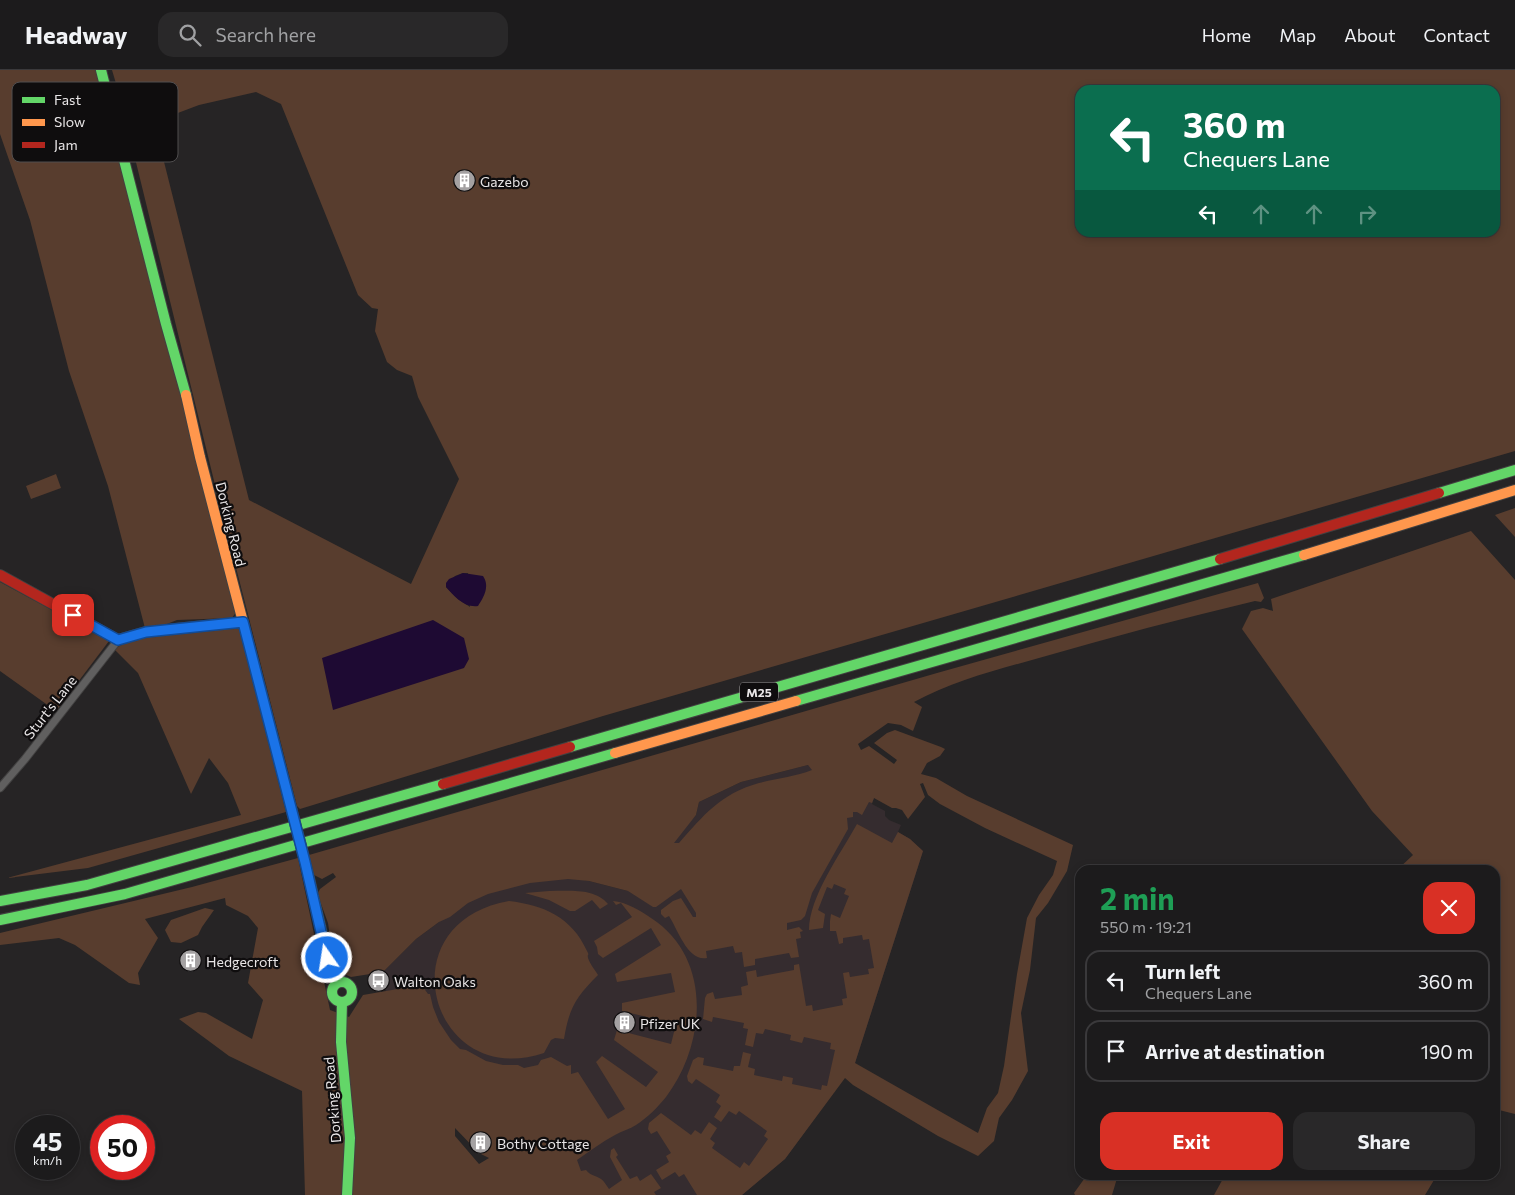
<!DOCTYPE html>
<html lang="en">
<head>
<meta charset="utf-8">
<style>
  :root { --surface:#1c1b1c; --page:#292829; --text:#f1f3f6; --muted:#a0a1a3; --line:#3a393b; --accent:#d93025 }
  body { margin:0; font-family:Commissioner,sans-serif; background:var(--page); color:var(--text); height:100vh; display:flex; flex-direction:column; font-size:19px; white-space:nowrap }
  * { box-sizing:border-box; margin:0 }
  p { font-size:16px; color:var(--muted) }
  .icon { flex:none; width:28px; height:28px; fill:none; stroke:currentColor; stroke-width:2; stroke-linecap:round; stroke-linejoin:round }
  .map { position:relative; flex:1; overflow:hidden }
  .drawer { position:absolute; left:1075px; top:795px; width:425px; height:315px; display:flex; flex-direction:column; background:var(--surface); border-radius:15px; box-shadow:0 2px 8px #0003,0 0 0 1px var(--line) }
  .drawer>* { flex:none }
  .banner { position:absolute; left:1075px; top:15px; width:425px; height:152px; border-radius:15px; box-shadow:0 2px 8px #0003,0 0 0 1px var(--line); background:#0b6e4f; color:#fff; overflow:hidden }
  .speed { position:absolute; left:15px; top:1045px; display:flex; gap:10px; font-size:25px; font-weight:700; text-align:center }
  .speed>* { display:grid; place-content:center; width:65px; height:65px; border-radius:50%; background:var(--surface); box-shadow:0 2px 8px #0003,0 0 0 1px var(--line); line-height:1 }
  .speed small { font-size:12px; font-weight:400 }
  .speed .limit { border:8px solid #d22; background:#fff; color:#111 }
  .pin { position:absolute; display:grid; place-items:center; width:42px; height:42px; color:#fff; margin:-21px; border-radius:10px; box-shadow:0 2px 8px #0006 }
  .me { position:absolute; width:55px; margin:-28px; rotate:347deg; stroke-linejoin:round; filter:drop-shadow(0 0 4px #0008) }
  .turn { display:flex; align-items:center; gap:18px; height:105px; padding:0 25px; font-size:22px }
  .turn .icon { width:65px; height:65px; stroke-width:2.5 }
  .turn b { display:block; font-size:35px; line-height:42px }
  .lanes { display:flex; align-items:center; height:48px; padding:0 25px; background:#0003; justify-content:center; gap:25px; direction:ltr }
  .lanes .off { opacity:.35 }
  .round { display:grid; place-items:center; flex:none; width:52px; height:52px; border-radius:15px; background:var(--page) }
  .headline { display:flex; align-items:center; justify-content:space-between; height:85px; padding:0 25px }
  h1 { font-size:30px; font-weight:700; line-height:38px; color:#1e9e55 }
  .button { display:flex; gap:10px; margin-top:auto; padding:10px 25px }
  .button a { flex:1; height:58px; border-radius:15px; background:var(--accent); color:#fff; font-size:20px; font-weight:700; line-height:58px; text-align:center }
  .button a+a { background:var(--page); color:var(--text) }
  ul { padding:0; list-style:none }
  li { display:flex; align-items:center; gap:15px; height:62px; margin:0 10px 8px; padding:0 15px; border:2px solid var(--line); border-radius:15px }
  li div { flex:1 }
  li b { display:block; font-size:19px }
  li em { font-style:normal }
  header { display:flex; align-items:center; gap:30px; box-sizing:border-box; height:70px; padding:0 25px; background:var(--surface); border-bottom:1px solid var(--line) }
  header strong { font-size:24px }
  nav { display:flex; gap:28px; margin-inline-start:auto; font-size:18px }
  .search { width:350px; height:45px; background:var(--page); display:flex; align-items:center; gap:12px; box-sizing:border-box; padding:0 18px; border-radius:15px; color:var(--muted); font-size:19px }
  .map>svg:first-child { display:block }
</style>
</head>
<body>
<header>
<strong>Headway</strong>
<div class="search"><svg class="icon" aria-label="search" viewBox="0 0 24 24"><circle cx="10" cy="10" r="6"/><path d="M15 15l6 6"/></svg>Search here</div>
<nav><a>Home</a><a>Map</a><a>About</a><a>Contact</a></nav>
</header>
<div class="map">
<svg width="1515" height="1125" viewBox="0 0 1515 1125">
  <rect width="100%" height="100%" fill="#262425"/>
  <!-- built -->
  <path fill="#352c2f" d="M 808,695 L 874,728 L 872,734 L 885,741 L 885,746 L 889,750 L 901,755 L 898,762 L 910,769 L 923,781 L 855,993 L 785,1089 L 742,1125 L 611,1125 L 599,1120 L 386,922 L 383,902 L 416,869 L 439,852 L 493,793 L 589,811 L 628,821 L 696,745 L 699,732 L 741,712 Z"/>
  <!-- green -->
  <path fill="#583d2e" fill-rule="evenodd" d="M 0,0 L 98,0 L 156,219 L 236,542 L 232,548 L 177,550 L 149,561 L 238,552 L 286,742 L 88,798 L 7,808 L 241,745 L 228,713 L 209,688 L 191,724 L 138,603 L 114,579 L 146,562 L 108,416 L 69,301 L 30,150 L 0,64 Z
    M 112,0 L 1515,0 L 1515,381 L 603,646 L 300,739 L 297,736 L 219,431 L 120,27 ZM 1080,20 L 1495,20 L 1495,162 L 1080,162 ZM 256,22 L 281,34 L 358,225 L 372,238 L 378,239 L 375,261 L 387,292 L 397,300 L 412,306 L 418,327 L 459,409 L 411,514 L 249,430 L 154,52 L 199,35 ZM 463,503 L 468,503 L 470,537 L 458,529 L 446,517 L 455,506 Z
    M 56,404 L 61,418 L 31,429 L 26,416 Z
    M 1515,438 L 1515,467 L 1495,445 Z
    M 1471,461 L 1515,510 L 1515,1044 L 1495,1039 L 1495,800 L 1397,800 L 1413,785 L 1372,741 L 1242,559 L 1251,541 L 1263,538 L 1273,541 L 1271,529 Z
    M 0,512 L 109,571 L 56,641 L 0,601 Z
    M 1258,513 L 1264,528 L 1261,532 L 1255,531 C 1183,548 1111,567 1039,588 C 996,600 953,611 914,632 L 922,637 L 913,661 L 901,655 L 888,653 L 858,674 L 861,680 L 869,676 L 894,694 L 897,690 L 874,673 L 887,663 L 895,660 L 941,677 L 945,679 L 940,686 L 927,693 L 921,704 L 936,708 L 967,726 L 1073,775 L 1067,801 L 1048,833 L 1036,848 L 1030,900 L 1021,943 L 1028,1001 L 1012,1030 L 999,1048 L 994,1071 L 978,1086 L 938,1066 L 853,1015 L 845,1008 L 785,1089 L 742,1125 L 697,1125 L 684,1104 L 679,1107 L 675,1102 L 662,1110 L 656,1100 L 669,1092 L 666,1086 L 671,1083 L 657,1061 L 651,1064 L 648,1059 L 649,1053 L 661,1043 L 691,1065 L 695,1060 L 701,1064 L 709,1052 L 717,1058 L 710,1069 L 715,1073 L 712,1078 L 740,1098 L 744,1092 L 749,1096 L 768,1069 L 764,1066 L 767,1061 L 739,1041 L 736,1045 L 729,1041 L 721,1052 L 714,1047 L 721,1036 L 716,1032 L 720,1025 L 696,1009 L 692,1014 L 688,1011 L 687,1006 L 693,990 L 698,987 L 704,988 L 703,995 L 733,1001 L 734,996 L 740,996 L 743,982 L 751,984 L 748,997 L 755,999 L 754,1005 L 782,1011 L 783,1006 L 793,1008 L 792,1014 L 821,1020 L 822,1015 L 827,1016 L 835,980 L 830,979 L 831,973 L 804,967 L 802,973 L 790,970 L 791,965 L 765,959 L 763,964 L 756,963 L 753,977 L 745,975 L 748,959 L 743,958 L 744,953 L 713,947 L 712,952 L 703,949 L 705,928 L 707,924 L 713,922 L 715,929 L 742,925 L 741,917 L 748,915 L 746,902 L 756,900 L 757,907 L 794,900 L 794,895 L 799,894 L 806,936 L 812,935 L 813,941 L 843,935 L 842,929 L 847,928 L 843,903 L 849,902 L 850,907 L 869,904 L 868,899 L 874,898 L 869,869 L 863,870 L 862,865 L 843,868 L 843,873 L 839,874 L 836,861 L 830,861 L 830,851 L 831,844 L 840,848 L 849,826 L 844,824 L 846,819 L 834,814 L 832,819 L 827,817 L 818,840 L 825,844 L 823,858 L 809,860 C 809,827 841,783 857,754 L 892,773 L 898,762 L 910,769 L 923,781 L 855,993 L 978,1063 L 987,1038 L 998,1023 L 1004,996 L 1017,904 L 1027,848 L 1039,825 L 1053,805 L 1057,791 L 985,758 L 940,734 L 928,725 L 923,713 L 920,714 L 925,727 L 908,749 L 902,740 L 896,738 L 892,738 L 874,728 L 872,733 L 869,732 L 862,745 L 857,742 L 853,742 L 853,747 L 847,748 L 848,759 L 812,823 L 805,846 L 801,850 L 787,853 L 787,860 L 799,857 L 803,861 L 800,862 L 801,868 L 796,869 L 799,887 L 791,888 L 789,883 L 755,889 L 755,895 L 744,897 L 742,882 L 735,883 L 733,876 L 706,881 L 707,888 C 688,892 678,860 669,846 L 665,848 L 661,844 L 661,840 L 673,831 L 681,828 L 693,847 L 696,847 L 696,843 L 681,819 L 656,837 L 653,837 L 628,821 L 589,811 L 568,809 L 530,813 L 488,824 L 468,833 L 450,847 L 439,852 L 416,869 L 383,902 L 351,907 L 342,903 L 336,896 L 332,880 L 328,853 L 320,831 L 318,823 L 320,819 L 336,807 L 333,803 L 322,809 L 314,805 L 309,785 L 937,603 ZM 808,695 L 812,700 C 795,707 777,708 759,713 C 720,724 704,745 679,773 L 674,773 L 696,745 L 699,732 L 741,712 Z
    M 298,788 L 330,940 L 349,947 L 363,925 L 415,916 L 423,917 L 428,924 L 430,924 L 433,937 L 439,952 L 451,970 L 460,979 L 466,980 L 486,991 L 503,995 L 518,995 L 524,998 L 538,995 L 541,990 L 551,987 L 567,996 L 571,995 L 571,1004 L 578,1002 L 608,1049 L 625,1039 L 596,992 L 602,986 L 646,1017 L 658,1002 L 614,970 L 617,960 L 671,974 L 676,954 L 622,941 L 622,933 L 675,922 L 671,903 L 617,912 L 615,904 L 661,875 L 651,858 L 603,888 L 598,884 L 597,877 L 594,871 L 632,847 L 621,833 L 616,835 L 613,831 C 626,832 641,841 651,848 C 713,888 706,974 666,1027 C 658,1037 647,1048 636,1055 C 630,1059 622,1061 615,1065 C 602,1072 590,1081 577,1090 L 581,1101 L 586,1100 C 591,1106 595,1105 601,1109 C 604,1111 606,1115 609,1119 L 622,1110 L 610,1087 L 611,1080 L 614,1078 L 618,1085 L 616,1087 L 630,1109 L 637,1106 L 640,1111 L 651,1104 L 661,1118 L 654,1122 L 656,1125 L 305,1125 L 302,1021 L 229,986 L 179,949 L 198,942 L 206,943 L 252,969 L 263,930 L 248,913 L 258,858 L 248,846 L 226,835 L 225,828 L 145,849 L 158,868 L 138,903 L 140,915 L 129,913 L 75,875 L 59,868 L 0,875 L 0,863 L 192,817 ZM 455,1058 L 479,1083 L 489,1088 L 479,1094 L 455,1066 Z
    M 549,821 C 569,821 595,818 608,834 L 600,839 L 592,830 L 575,841 L 570,841 L 549,830 L 525,823 Z
    M 509,831 C 543,835 572,847 587,881 C 590,887 587,882 588,888 C 590,894 595,900 598,905 C 576,927 569,938 564,969 L 555,968 L 551,970 L 544,983 C 431,1021 384,853 509,831 Z
    M 205,838 L 214,840 L 202,857 L 198,865 L 181,873 L 171,872 L 165,860 L 171,850 Z
    M 1087,1105 L 1118,1105 L 1112,1125 L 1075,1125 L 1074,1123 Z
    M 1225,1105 L 1437,1105 L 1425,1125 L 1214,1125 Z"/>
  <!-- water -->
  <path fill="#1e0a33" d="M 463,503 L 483,506 C 490,516 484,527 478,536 C 464,538 454,526 446,517 L 446,513 L 449,509 Z
    M 433,550 L 464,568 L 469,589 L 464,598 L 333,640 L 322,588 Z"/>
  <g fill="none" stroke-linecap="round" stroke-linejoin="round">
    <defs>
      <path id="street" d="M 0,718 L 25,689 L 118,570"/>
      <path id="fast" d="M 101,0 L 166,254 L 186,325
        M 1439,423 L 1515,400
        M 255,598 L 289,730
        M 796,631 L 1304,485
        M 570,677 L 1220,489
        M 305,791 L 331,902 L 337,913
        M 0,831 L 87,815 L 443,714
        M 0,850 L 125,824 L 615,683
        M332 922a10 10 0 1 1 20 0a10 10 0 1 1-20 0Z
        M 342,932 L 341,972 L 350,1068 L 347,1125"/>
      <path id="slow" d="M 186,325 L 200,387 L 255,598
        M 1304,485 L 1515,420
        M 615,683 L 796,631"/>
      <path id="jam" d="M 1220,489 L 1439,423
        M 0,505 L 118,570 L 146,562 L 243,552
        M 443,714 L 570,677"/>
    </defs>
    <!-- street casing -->
    <use href="#street" stroke="#424141" stroke-width="9"/>
    <!-- fast casing -->
    <use href="#fast" stroke="#424141" stroke-width="12"/>
    <!-- slow casing -->
    <use href="#slow" stroke="#424141" stroke-width="12"/>
    <!-- jam casing -->
    <use href="#jam" stroke="#424141" stroke-width="12"/>
    <!-- street -->
    <use href="#street" stroke="#605f5f" stroke-width="7"/>
    <!-- fast -->
    <use href="#fast" stroke="#63d668" stroke-width="10"/>
    <!-- slow -->
    <use href="#slow" stroke="#ff974d" stroke-width="10"/>
    <!-- jam -->
    <use href="#jam" stroke="#b3261e" stroke-width="10"/>
    <defs>
      <path id="slow-bridge" d="M 289,730 L 305,791"/>
    </defs>
    <!-- slow-bridge casing -->
    <use href="#slow-bridge" stroke="#424141" stroke-width="12" stroke-linecap="butt"/>
    <!-- slow-bridge -->
    <use href="#slow-bridge" stroke="#ff974d" stroke-width="10"/>
  </g>
  <g fill="none" stroke-linecap="round" stroke-linejoin="round">
    <defs>
      <path id="route" d="M 73,545 L 118,570 L 146,562 L 243,552 L 305,792 L 327,888"/>
    </defs>
    <!-- route casing -->
    <use href="#route" stroke="#114b97" stroke-width="12"/>
    <!-- route -->
    <use href="#route" stroke="#1a73e8" stroke-width="9"/>
  </g>
  <!-- icons -->
  <defs>
    <symbol id="building-disc" viewBox="-11 -11 22 22"><circle r="9.5" fill="#a4a1a2" stroke="#0f0d0e"/><path d="M-4-6H4V6H1V3H-1V6H-4ZM-2.5-4.3h1.7v1.8h-1.7ZM.8-4.3h1.7v1.8H.8ZM-2.5-1h1.7V.8h-1.7ZM.8-1h1.7V.8H.8Z" fill="#fff"/></symbol>
    <symbol id="bus-disc" viewBox="-11 -11 22 22"><circle r="9.5" fill="#a4a1a2" stroke="#0f0d0e"/><path d="M-5-6H5V4H4V6H2V4H-2V6H-4V4H-5ZM-3.5-4V0h7V-4ZM-3.5 1.2v1.5H-2V1.2ZM2 1.2v1.5H3.5V1.2Z" fill="#fff"/></symbol>
  </defs>
  <g fill-rule="evenodd">
    <use href="#building-disc" x="452" y="98" width="25" height="25"/>
    <use href="#building-disc" x="178" y="878" width="25" height="25"/>
    <use href="#bus-disc" x="366" y="898" width="25" height="25"/>
    <use href="#building-disc" x="612" y="940" width="25" height="25"/>
    <use href="#building-disc" x="468" y="1060" width="25" height="25"/>
  </g>
  <g text-anchor="middle" dominant-baseline="central" stroke-width="4.5" stroke-linejoin="round" paint-order="stroke">
    <!-- shield labels -->
    <rect fill="#0f0d0e" stroke="#a7a4a5" stroke-width="1" x="740" y="612.5" width="38" height="19" rx="4"/>
    <g font-size="12" font-weight="bold" fill="#e8e5e6">
      <text x="759" y="622">M25</text>
    </g>
    <!-- poi labels -->
    <g font-size="14" fill="#e8e5e6" stroke="#0f0d0e" text-anchor="start">
      <text x="480" y="111">Gazebo</text>
      <text x="206" y="891">Hedgecroft</text>
      <text x="394" y="911">Walton Oaks</text>
      <text x="640" y="953">Pfizer UK</text>
      <text x="497" y="1073">Bothy Cottage</text>
    </g>
    <!-- street labels -->
    <g font-size="14" fill="#e8e5e6" stroke="#0f0d0e">
      <text transform="translate(231 454) rotate(76)">Dorking Road</text>
      <text transform="translate(50 637) rotate(-52)">Sturt's Lane</text>
      <text transform="translate(332 1030) rotate(-95)">Dorking Road</text>
    </g>
  </g>
  <!-- legend -->
  <rect x="12" y="12" width="166" height="80" rx="8" fill="#0f0d0e" stroke="#504e4f" stroke-width="1"/>
  <rect x="22" y="27" width="23" height="6" fill="#63d668"/>
  <rect x="22" y="49" width="23" height="7" fill="#ff974d"/>
  <rect x="22" y="72" width="23" height="6" fill="#b3261e"/>
  <g font-size="14" fill="#e8e5e6">
    <text x="54" y="35">Fast</text>
    <text x="54" y="57">Slow</text>
    <text x="54" y="80">Jam</text>
  </g>
</svg>
<div class="speed"><div>45<small>km/h</small></div><div class="limit">50</div></div>
<div class="pin" style="left:73px;top:545px;background:#d93025"><svg class="icon" aria-label="arrive" viewBox="0 0 24 24"><path d="M6 21V4h12l-3 4 3 4H6"/></svg></div>
<svg class="me" style="left:327px;top:888px" viewBox="-20 -20 40 40"><circle r="17" fill="#1a73e8" stroke="#fff" stroke-width="3"/><path d="M0-11L8 9 0 5-8 9z" fill="#fff"/></svg>
<div class="banner">
<div class="turn"><svg class="icon" aria-label="left" viewBox="0 0 24 24"><path d="M17 20v-9H6M10 6l-5 5 5 5"/></svg><div><b>360 m</b>Chequers Lane</div></div>
<div class="lanes"><svg class="icon" aria-label="left" viewBox="0 0 24 24"><path d="M17 20v-9H6M10 6l-5 5 5 5"/></svg><svg class="icon off" aria-label="ahead" viewBox="0 0 24 24"><path d="M12 20V5M6 11l6-6 6 6"/></svg><svg class="icon off" aria-label="ahead" viewBox="0 0 24 24"><path d="M12 20V5M6 11l6-6 6 6"/></svg><svg class="icon off" aria-label="right" viewBox="0 0 24 24"><path d="M7 20v-9h11M14 6l5 5-5 5"/></svg></div>
</div>
<section class="drawer">
<div class="headline"><div><h1>2 min</h1><p>550 m · 19:21</p></div><a class="round" style="background:#d93025;color:#fff"><svg class="icon" aria-label="close" viewBox="0 0 24 24"><path d="M6 6l12 12M18 6L6 18"/></svg></a></div>
<ul>
<li><svg class="icon" aria-label="left" viewBox="0 0 24 24"><path d="M17 20v-9H6M10 6l-5 5 5 5"/></svg><div><b>Turn left</b><p>Chequers Lane</p></div><em>360 m</em></li>
<li><svg class="icon" aria-label="arrive" viewBox="0 0 24 24"><path d="M6 21V4h12l-3 4 3 4H6"/></svg><div><b>Arrive at destination</b></div><em>190 m</em></li>
</ul>
<div class="button"><a>Exit</a><a>Share</a></div>
</section>
</div>
</body>
</html>
